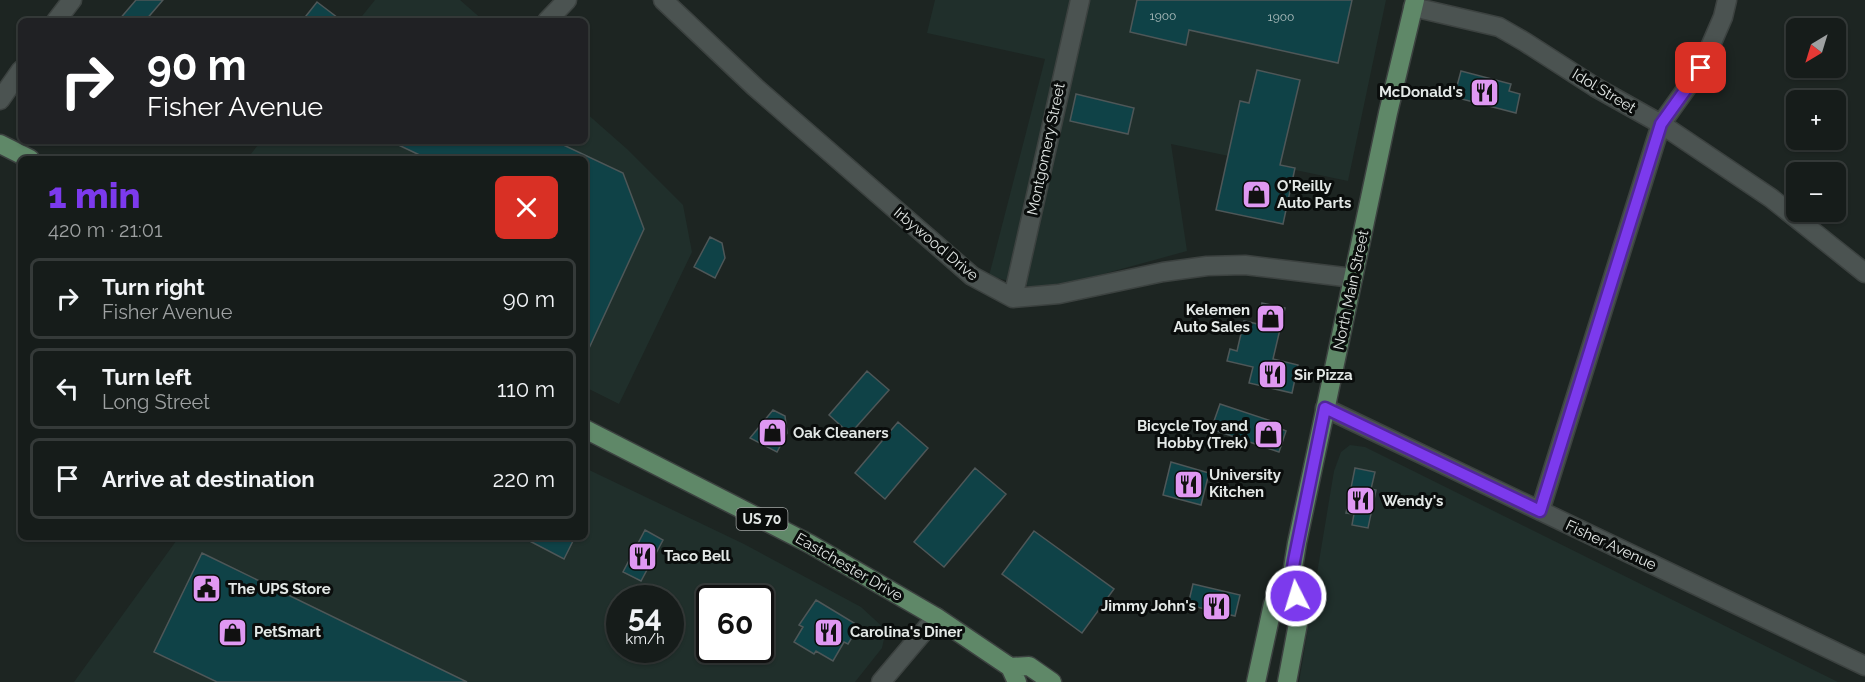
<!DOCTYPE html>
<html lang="en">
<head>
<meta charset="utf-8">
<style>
  :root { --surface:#161c1a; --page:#232927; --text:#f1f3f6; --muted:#9ea1a2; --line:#353a39; --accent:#7c3aed }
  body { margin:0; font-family:Raleway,sans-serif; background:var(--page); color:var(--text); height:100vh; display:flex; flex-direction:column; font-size:22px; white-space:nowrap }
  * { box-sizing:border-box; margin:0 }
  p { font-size:20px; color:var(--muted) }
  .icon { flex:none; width:33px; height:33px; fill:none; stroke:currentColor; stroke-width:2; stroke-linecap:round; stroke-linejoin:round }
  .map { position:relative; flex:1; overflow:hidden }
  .drawer { position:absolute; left:18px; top:156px; width:570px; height:384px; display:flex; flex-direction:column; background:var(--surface); border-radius:9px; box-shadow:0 2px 4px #0004,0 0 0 2px var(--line) }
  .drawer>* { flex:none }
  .banner { position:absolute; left:18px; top:18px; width:570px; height:126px; border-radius:9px; box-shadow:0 2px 4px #0004,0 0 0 2px var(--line); background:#202124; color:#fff; overflow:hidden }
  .needle { width:39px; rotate:218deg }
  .fabs { position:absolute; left:1786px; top:18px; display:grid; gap:12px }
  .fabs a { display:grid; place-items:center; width:60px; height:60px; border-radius:9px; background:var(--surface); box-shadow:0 2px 4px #0004,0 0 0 2px var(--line); font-size:30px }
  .speed { position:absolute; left:606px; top:585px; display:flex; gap:12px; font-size:30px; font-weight:700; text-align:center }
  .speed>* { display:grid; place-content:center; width:78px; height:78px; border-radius:50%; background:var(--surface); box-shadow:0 2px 4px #0004,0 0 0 2px var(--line); line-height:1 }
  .speed small { font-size:15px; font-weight:400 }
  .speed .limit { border:3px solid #111; border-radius:9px; background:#fff; color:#111 }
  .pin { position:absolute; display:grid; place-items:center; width:51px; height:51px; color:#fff; margin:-26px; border-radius:12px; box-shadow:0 3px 9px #0006 }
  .me { position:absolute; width:66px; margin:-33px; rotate:355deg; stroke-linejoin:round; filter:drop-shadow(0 0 4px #0008) }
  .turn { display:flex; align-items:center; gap:21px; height:126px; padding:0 30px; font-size:27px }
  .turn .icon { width:78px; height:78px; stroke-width:2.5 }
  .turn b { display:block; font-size:42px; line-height:51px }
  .round { display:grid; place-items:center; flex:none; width:63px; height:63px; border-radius:9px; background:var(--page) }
  .summary { display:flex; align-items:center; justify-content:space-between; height:102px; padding:0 30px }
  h1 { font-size:36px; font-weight:800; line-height:45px; color:var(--accent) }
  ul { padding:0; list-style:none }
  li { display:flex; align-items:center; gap:18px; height:81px; margin:0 12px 9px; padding:0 18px; border:3px solid var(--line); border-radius:9px }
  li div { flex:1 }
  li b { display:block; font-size:22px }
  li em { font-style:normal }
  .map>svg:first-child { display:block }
</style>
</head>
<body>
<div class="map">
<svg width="1865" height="682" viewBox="0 0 1865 682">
  <rect width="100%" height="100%" fill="#1d2522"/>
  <!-- built -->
  <path fill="#202f2b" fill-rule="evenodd" d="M 375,0 L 460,0 L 484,21 L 358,21 Z
    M 935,0 L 1386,0 L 1348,181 L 1171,144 L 1187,251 L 1045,290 L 989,276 L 1045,59 L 927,33 Z
    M 585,112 L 627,149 L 683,205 L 692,252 L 619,404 L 585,387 L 585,159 L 247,159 L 261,141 L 585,141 Z
    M 1350,445 L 1365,447 L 1838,682 L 1299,682 L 1334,471 L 1341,452 Z
    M 585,468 L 744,544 L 861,607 L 886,630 L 882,648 L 855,682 L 74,682 L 179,537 L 585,537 ZM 620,598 L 670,598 L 670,650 L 620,650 ZM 710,598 L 760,598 L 760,650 L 710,650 Z"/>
  <!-- building -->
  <path fill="#0f4247" stroke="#4e5758" stroke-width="1.5" d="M 136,0 L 163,0 L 145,21 L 118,21 Z
    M 1137,0 L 1352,0 L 1338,63 L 1189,30 L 1186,45 L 1130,32 Z
    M 317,2 L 342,21 L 302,21 Z
    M 1257,70 L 1300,80 L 1280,165 L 1295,168 L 1283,224 L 1216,210 L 1240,101 L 1249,103 Z
    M 1461,71 L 1511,84 L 1509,91 L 1520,94 L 1516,113 L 1454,97 Z
    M 1076,94 L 1134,108 L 1128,134 L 1070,121 Z
    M 390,141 L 555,141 L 623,173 L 644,229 L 585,357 L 585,228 L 587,223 L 585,218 L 585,159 L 428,159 Z
    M 710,237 L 722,243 L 725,258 L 715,278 L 694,267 Z
    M 1262,303 L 1285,308 L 1273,359 L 1298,365 L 1292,393 L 1249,383 L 1253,367 L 1227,361 L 1230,349 L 1237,351 L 1244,321 L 1258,324 Z
    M 867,371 L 889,390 L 850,434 L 829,415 Z
    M 1220,404 L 1280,424 L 1279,428 L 1286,431 L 1279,452 L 1217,431 L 1220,423 L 1214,421 Z
    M 773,410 L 785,416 L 787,433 L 777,452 L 750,438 Z
    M 898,422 L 928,448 L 885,499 L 855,473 Z
    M 1171,462 L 1209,473 L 1201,505 L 1163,495 Z
    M 975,468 L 1006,494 L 944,567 L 914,542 Z
    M 1355,468 L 1375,472 L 1371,489 L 1376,490 L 1368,528 L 1352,525 L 1354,514 L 1346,513 Z
    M 645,530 L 663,540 L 641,581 L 623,572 Z
    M 1034,531 L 1114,589 L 1082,633 L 1002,574 Z
    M 522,537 L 575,537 L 564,559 Z
    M 202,553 L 467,682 L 217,682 L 154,652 Z
    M 1193,584 L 1240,595 L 1235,616 L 1188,605 Z
    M 816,600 L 859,626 L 848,644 L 844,642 L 833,661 L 816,651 L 814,654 L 794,642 L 803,627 L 799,625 Z"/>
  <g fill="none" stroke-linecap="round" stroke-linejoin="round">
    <defs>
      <path id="minor" d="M 663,0 L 755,87 L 972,276 L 1013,298 L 1059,294 L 1163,272 L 1207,266 L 1245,265 L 1353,278
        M 1413,7 L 1499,27 L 1525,42 L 1595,87 L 1661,124 L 1771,198 L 1865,273
        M 56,21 L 72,0
        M 547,21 L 567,0
        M 0,100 L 21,70
        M 1013,298 L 1080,0
        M 1325,408 L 1865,666
        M 1540,511 L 1661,124 L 1701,68 L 1723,17 L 1727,0
        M 881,682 L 936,617"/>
      <path id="major" d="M 0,144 L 30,159
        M 585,429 L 810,544 L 936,617 L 1010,667 L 1017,682
        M 1010,667 L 1029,666 L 1052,682
        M 1256,682 L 1273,604 L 1291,580
        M 1287,682 L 1300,613 L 1291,580 L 1297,543 L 1388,113 L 1415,0"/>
    </defs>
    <!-- minor casing -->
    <use href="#minor" stroke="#3c4240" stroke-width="21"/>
    <!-- major casing -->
    <use href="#major" stroke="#3c4240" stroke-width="21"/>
    <!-- minor -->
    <use href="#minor" stroke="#4b5351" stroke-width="18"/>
    <!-- major -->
    <use href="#major" stroke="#5f8868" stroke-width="18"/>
  </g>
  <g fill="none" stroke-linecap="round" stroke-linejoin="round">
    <defs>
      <path id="route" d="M 1296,596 L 1291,580 L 1294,561 L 1325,408 L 1540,511 L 1661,124 L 1701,68"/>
    </defs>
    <!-- route casing -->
    <use href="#route" stroke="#51269a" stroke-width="15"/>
    <!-- route -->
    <use href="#route" stroke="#7c3aed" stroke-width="10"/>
  </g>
  <!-- icons -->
  <defs>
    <symbol id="restaurant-square" viewBox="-11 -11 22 22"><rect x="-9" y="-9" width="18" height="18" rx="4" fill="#df98f2" stroke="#0a0d0c"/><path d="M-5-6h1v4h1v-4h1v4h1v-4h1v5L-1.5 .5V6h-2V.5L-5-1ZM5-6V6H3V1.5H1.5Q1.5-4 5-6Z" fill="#111"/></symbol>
    <symbol id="shop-square" viewBox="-11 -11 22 22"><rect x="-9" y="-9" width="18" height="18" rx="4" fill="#df98f2" stroke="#0a0d0c"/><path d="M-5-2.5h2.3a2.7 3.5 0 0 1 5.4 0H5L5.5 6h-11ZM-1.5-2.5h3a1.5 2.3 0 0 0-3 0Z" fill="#111"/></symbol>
    <symbol id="civic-square" viewBox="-11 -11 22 22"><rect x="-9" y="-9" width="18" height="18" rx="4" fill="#df98f2" stroke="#0a0d0c"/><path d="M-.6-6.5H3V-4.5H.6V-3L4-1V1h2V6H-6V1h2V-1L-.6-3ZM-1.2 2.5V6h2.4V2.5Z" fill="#111"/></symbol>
  </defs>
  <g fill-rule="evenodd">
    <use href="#restaurant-square" x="1468" y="76" width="33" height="33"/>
    <use href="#shop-square" x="1240" y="178" width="33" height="33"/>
    <use href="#shop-square" x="1254" y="302" width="33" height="33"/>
    <use href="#restaurant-square" x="1256" y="358" width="33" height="33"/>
    <use href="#shop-square" x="756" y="416" width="33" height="33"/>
    <use href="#shop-square" x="1252" y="418" width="33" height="33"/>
    <use href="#restaurant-square" x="1172" y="468" width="33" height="33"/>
    <use href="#restaurant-square" x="1344" y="484" width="33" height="33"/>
    <use href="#restaurant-square" x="626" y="540" width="33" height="33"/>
    <use href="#civic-square" x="190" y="572" width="33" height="33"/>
    <use href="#restaurant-square" x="1200" y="590" width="33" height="33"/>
    <use href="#shop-square" x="216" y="616" width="33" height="33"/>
    <use href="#restaurant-square" x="812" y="616" width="33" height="33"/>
  </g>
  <g text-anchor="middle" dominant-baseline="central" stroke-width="6" stroke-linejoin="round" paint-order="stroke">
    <!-- number labels -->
    <g font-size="12" fill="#aebebe">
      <text x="1163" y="16">1900</text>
      <text x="1281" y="17">1900</text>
    </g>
    <!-- shield labels -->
    <rect fill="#0a0d0c" stroke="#a2a6a5" stroke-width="1.5" x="736.5" y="508" width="51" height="22" rx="4.5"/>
    <g font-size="14" font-weight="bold" fill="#e3e8e6">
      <text x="762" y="519">US 70</text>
    </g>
    <!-- street labels -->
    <g font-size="15" fill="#e3e8e6" stroke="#0a0d0c">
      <text transform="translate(1604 91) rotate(31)">Idol Street</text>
      <text transform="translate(1046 149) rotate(-78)">Montgomery Street</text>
      <text transform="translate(936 244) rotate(40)">Irbywood Drive</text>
      <text transform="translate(1351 290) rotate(-78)">North Main Street</text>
      <text transform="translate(1611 545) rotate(25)">Fisher Avenue</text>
      <text transform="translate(849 567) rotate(30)">Eastchester Drive</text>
    </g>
    <!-- poi labels -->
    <g font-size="15" font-weight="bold" fill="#e3e8e6" stroke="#0a0d0c" text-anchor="start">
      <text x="1463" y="92" text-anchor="end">McDonald's</text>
      <text x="1277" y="186">O'Reilly<tspan x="1277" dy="17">Auto Parts</tspan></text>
      <text x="1250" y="310" text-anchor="end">Kelemen<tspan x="1250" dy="17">Auto Sales</tspan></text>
      <text x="1294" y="375">Sir Pizza</text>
      <text x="1248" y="426" text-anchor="end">Bicycle Toy and<tspan x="1248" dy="17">Hobby (Trek)</tspan></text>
      <text x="793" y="433">Oak Cleaners</text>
      <text x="1209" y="475">University<tspan x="1209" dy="17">Kitchen</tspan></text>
      <text x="1382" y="501">Wendy's</text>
      <text x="664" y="556">Taco Bell</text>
      <text x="228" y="589">The UPS Store</text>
      <text x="1196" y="606" text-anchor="end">Jimmy John's</text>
      <text x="254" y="632">PetSmart</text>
      <text x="850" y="632">Carolina's Diner</text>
    </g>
  </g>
</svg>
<div class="fabs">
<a><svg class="needle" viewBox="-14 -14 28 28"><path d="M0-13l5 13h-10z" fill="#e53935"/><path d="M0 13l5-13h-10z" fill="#9ea1a2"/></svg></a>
<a>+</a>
<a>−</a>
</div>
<div class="speed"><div>54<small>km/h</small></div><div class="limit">60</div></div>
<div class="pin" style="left:1701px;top:68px;background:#d93025"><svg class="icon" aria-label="arrive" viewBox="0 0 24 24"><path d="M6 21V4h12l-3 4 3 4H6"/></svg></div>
<svg class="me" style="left:1296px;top:596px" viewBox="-20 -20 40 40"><circle r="17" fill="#7c3aed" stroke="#fff" stroke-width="3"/><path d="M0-11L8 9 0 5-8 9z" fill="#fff"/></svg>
<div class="banner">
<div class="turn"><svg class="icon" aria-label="right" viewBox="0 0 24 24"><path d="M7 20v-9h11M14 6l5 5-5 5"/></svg><div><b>90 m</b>Fisher Avenue</div></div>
</div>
<section class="drawer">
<div class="summary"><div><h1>1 min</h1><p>420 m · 21:01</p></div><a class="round" style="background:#d93025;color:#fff"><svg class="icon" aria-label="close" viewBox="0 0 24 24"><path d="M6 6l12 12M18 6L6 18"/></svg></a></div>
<ul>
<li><svg class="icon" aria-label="right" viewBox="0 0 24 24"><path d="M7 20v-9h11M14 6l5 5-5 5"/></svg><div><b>Turn right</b><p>Fisher Avenue</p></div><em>90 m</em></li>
<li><svg class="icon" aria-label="left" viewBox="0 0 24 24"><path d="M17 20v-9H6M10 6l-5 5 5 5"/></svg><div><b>Turn left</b><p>Long Street</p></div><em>110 m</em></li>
<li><svg class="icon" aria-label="arrive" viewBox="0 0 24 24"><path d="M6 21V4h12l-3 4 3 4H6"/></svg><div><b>Arrive at destination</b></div><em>220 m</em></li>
</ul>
</section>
</div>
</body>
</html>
